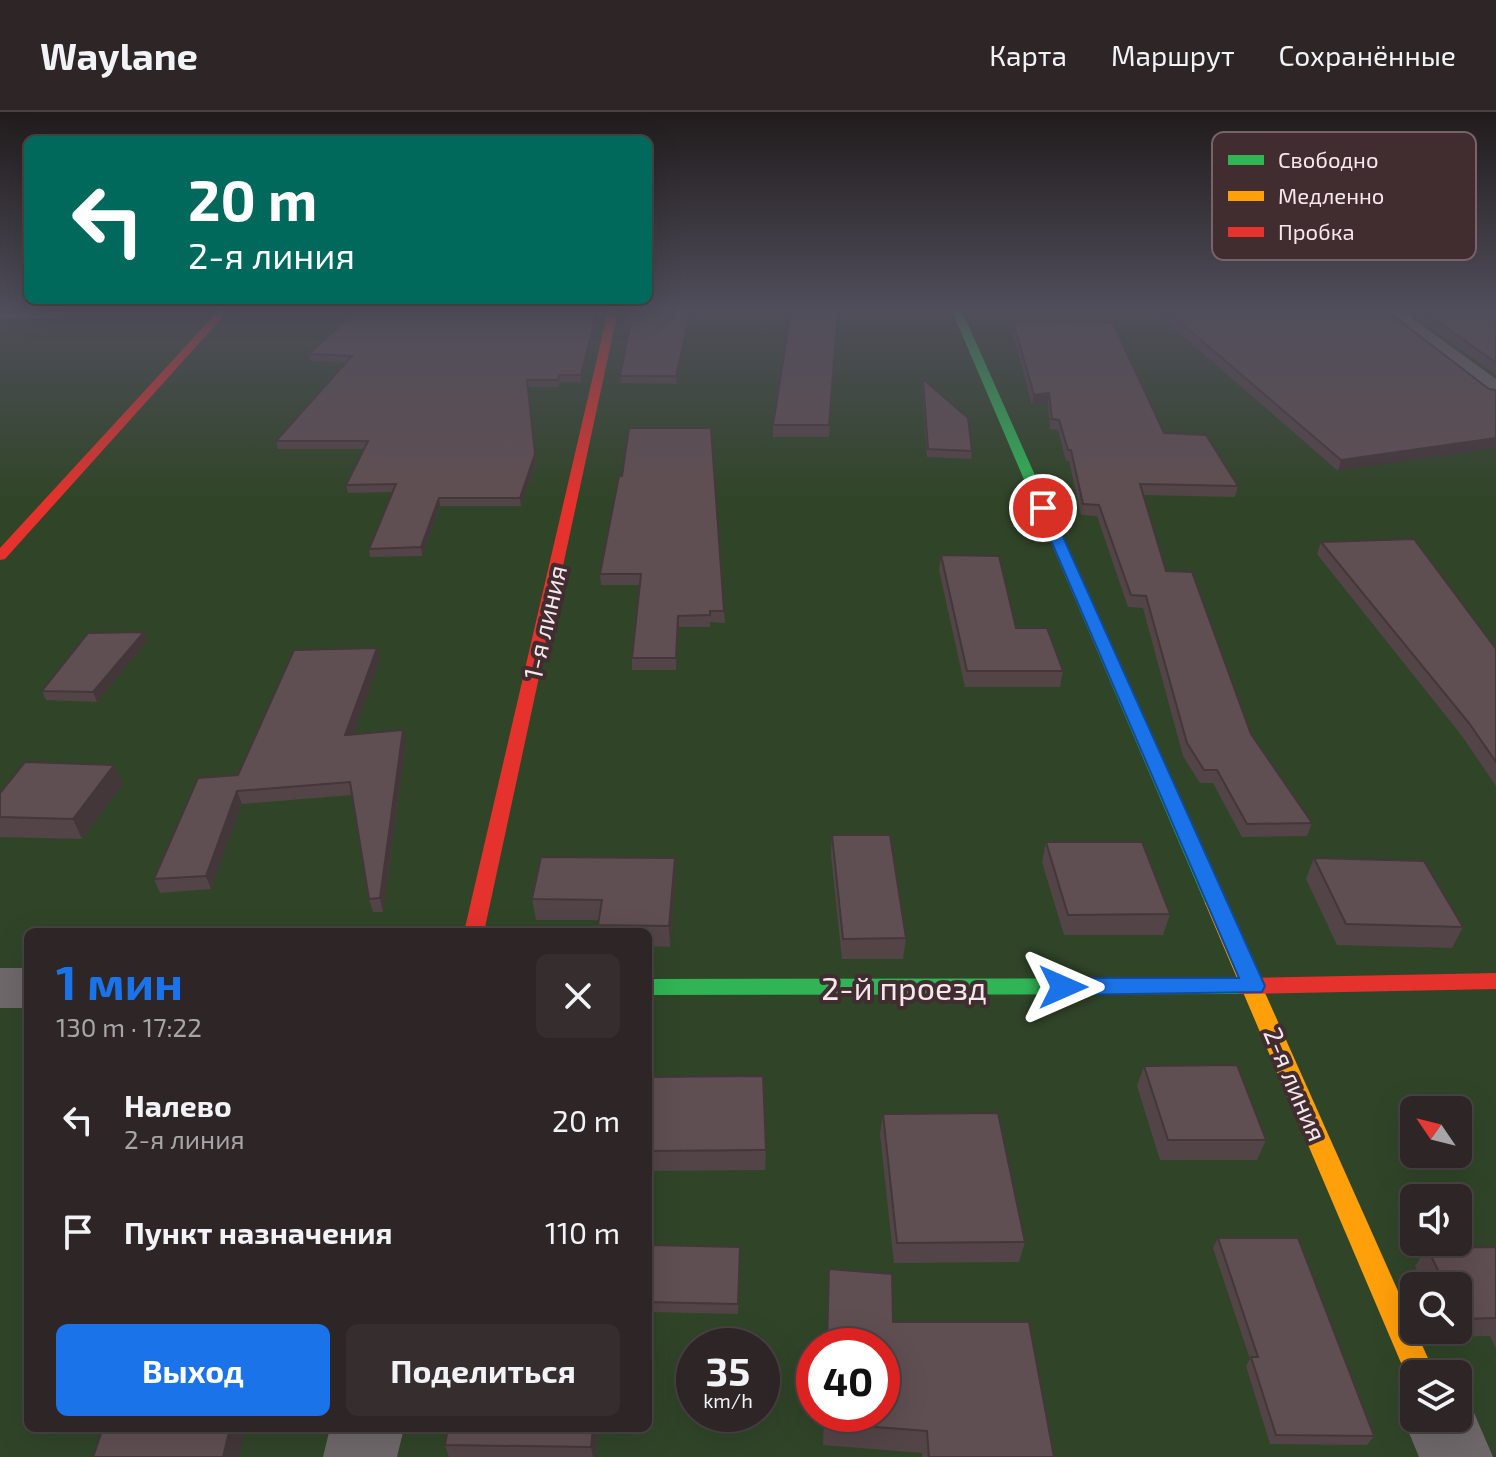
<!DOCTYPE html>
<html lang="ru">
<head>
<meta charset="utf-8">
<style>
  :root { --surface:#2d2526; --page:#352d2e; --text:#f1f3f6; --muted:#a7a5a7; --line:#484243; --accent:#1a73e8 }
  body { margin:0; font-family:"Exo 2",sans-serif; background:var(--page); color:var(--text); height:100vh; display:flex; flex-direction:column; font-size:30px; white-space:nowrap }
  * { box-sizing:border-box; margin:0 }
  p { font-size:26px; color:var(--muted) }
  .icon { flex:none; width:44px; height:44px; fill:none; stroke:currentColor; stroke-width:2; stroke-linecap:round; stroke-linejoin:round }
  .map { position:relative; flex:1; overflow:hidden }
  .sheet { position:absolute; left:24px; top:816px; width:628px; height:504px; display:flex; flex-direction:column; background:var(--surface); border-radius:12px; box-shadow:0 8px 32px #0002,0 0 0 2px var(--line) }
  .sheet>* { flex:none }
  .top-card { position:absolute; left:24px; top:24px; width:628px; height:168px; border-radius:12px; box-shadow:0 8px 32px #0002,0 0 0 2px var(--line); background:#00695c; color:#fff; overflow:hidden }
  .needle { width:52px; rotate:305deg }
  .fabs { position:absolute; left:1400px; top:984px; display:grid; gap:16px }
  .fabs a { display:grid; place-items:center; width:72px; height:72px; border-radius:12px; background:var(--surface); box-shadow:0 8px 32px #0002,0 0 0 2px var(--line); font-size:40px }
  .speed { position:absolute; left:676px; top:1216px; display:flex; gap:16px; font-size:40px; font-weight:700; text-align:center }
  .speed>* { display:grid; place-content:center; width:104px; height:104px; border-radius:50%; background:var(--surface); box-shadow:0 8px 32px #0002,0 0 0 2px var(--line); line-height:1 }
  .speed small { font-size:20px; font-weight:400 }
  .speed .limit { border:12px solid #d22; background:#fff; color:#111 }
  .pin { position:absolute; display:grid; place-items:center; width:68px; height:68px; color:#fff; margin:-34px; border:4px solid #fff; border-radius:50%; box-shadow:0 2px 8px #0007 }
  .me { position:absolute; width:88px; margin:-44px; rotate:90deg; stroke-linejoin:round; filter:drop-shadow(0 0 6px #0008) }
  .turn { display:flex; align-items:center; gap:28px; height:168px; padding:0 32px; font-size:36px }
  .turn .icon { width:104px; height:104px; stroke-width:2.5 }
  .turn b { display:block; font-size:56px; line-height:68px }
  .round { display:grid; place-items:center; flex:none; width:84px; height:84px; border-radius:12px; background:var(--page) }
  .headline { display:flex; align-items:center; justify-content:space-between; height:136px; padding:0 32px }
  h1 { font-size:48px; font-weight:700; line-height:60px; color:var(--accent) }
  .action { display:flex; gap:16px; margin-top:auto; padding:16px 32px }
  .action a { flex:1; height:92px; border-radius:12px; background:var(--accent); color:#fff; font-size:32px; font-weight:700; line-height:92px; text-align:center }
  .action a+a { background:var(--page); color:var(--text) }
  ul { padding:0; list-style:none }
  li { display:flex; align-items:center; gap:24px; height:112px; padding:0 32px }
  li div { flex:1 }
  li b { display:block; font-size:30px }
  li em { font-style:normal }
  header { display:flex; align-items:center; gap:48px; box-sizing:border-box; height:112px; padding:0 40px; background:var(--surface); border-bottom:2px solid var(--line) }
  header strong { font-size:38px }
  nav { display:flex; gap:44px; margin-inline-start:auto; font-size:28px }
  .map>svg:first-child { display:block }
</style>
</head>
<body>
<header>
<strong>Waylane</strong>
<nav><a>Карта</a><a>Маршрут</a><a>Сохранённые</a></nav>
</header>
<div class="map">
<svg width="1496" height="1345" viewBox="0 0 1496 1345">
  <rect width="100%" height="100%" fill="#3c3133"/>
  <!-- green -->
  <path fill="#304528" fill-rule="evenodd" d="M 0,199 L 1496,199 L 1496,1345 L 0,1345 ZM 28,820 L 648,820 L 648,1316 L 28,1316 ZM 1414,998 L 1458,998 L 1458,1042 L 1414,1042 ZM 1414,1086 L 1458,1086 L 1458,1130 L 1414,1130 ZM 1414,1174 L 1458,1174 L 1458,1218 L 1414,1218 ZM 694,1234 L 762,1234 L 762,1302 L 694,1302 ZM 814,1234 L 882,1234 L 882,1302 L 814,1302 ZM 1414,1262 L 1458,1262 L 1458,1306 L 1414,1306 Z"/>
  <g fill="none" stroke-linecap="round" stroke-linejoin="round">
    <!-- street -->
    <path fill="#6f686a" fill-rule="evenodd" d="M 0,199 L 72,199 L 61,206 L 0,207 Z
      M 1376,199 L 1402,199 L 1496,267 L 1496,287 L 1487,285 Z
      M 0,856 L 28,856 L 28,896 L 0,896 Z
      M 1458,1277 L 1465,1280 L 1493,1345 L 1419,1345 L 1403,1306 L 1413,1280 L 1414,1306 L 1458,1306 Z
      M 330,1316 L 404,1316 L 397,1345 L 323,1345 Z"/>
    <!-- fast -->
    <path fill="#30b455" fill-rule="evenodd" d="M 952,199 L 962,199 L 1225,791 L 1222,796 L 1208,796 L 1205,791 Z
      M 1240,866 L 1248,868 L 1251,874 L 1248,880 L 1240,882 L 648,883 L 648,867 Z"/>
    <!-- slow -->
    <path fill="#ff9f0a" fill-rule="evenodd" d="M 1215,784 L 1222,786 L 1225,791 L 1435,1262 L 1414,1262 L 1414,1274 L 1410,1272 L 1205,791 L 1208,786 Z"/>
    <!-- jam -->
    <path fill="#e5322d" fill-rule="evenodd" d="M 218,199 L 228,199 L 5,447 L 0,448 L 0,436 Z
      M 608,199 L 618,199 L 484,820 L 464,820 Z
      M 1496,861 L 1496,877 L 1240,882 L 1232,880 L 1229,874 L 1232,868 L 1240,866 Z"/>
  </g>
  <!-- wall -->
  <path fill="#534447" d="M 600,199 L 581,271 L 560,270 L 558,275 L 528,275 L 536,350 L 521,394 L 440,394 L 422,444 L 370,445 L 369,437 L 393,380 L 348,381 L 346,373 L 364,337 L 278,337 L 276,329 L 345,251 L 311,249 L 309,242 Z
    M 625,199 L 693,199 L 677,272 L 621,271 L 620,264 L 629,220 L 623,219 Z
    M 838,199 L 829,325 L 773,325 L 773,313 Z
    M 1154,199 L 1387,199 L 1489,277 L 1338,359 Z
    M 1407,199 L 1496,199 L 1496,263 Z
    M 1013,209 L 1238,374 L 1235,385 L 1144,383 L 1166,459 L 1251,622 L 1312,711 L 1307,724 L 1242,725 L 1213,671 L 1200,671 L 1183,644 L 1143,496 L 1128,495 L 1097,404 L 1081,403 L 1069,349 L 1066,349 L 1058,318 L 1050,317 L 1048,291 L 1032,293 L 1012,218 Z
    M 923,267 L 972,339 L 971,347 L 927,345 L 922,275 Z
    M 619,364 L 724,499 L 725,511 L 710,510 L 710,515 L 679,515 L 676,558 L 632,558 L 632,546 L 639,473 L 601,473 L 600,462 Z
    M 1321,430 L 1496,537 L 1496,674 L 1462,624 L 1317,442 Z
    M 941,443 L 1063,559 L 1060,575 L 965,575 L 939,458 Z
    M 147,529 L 97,590 L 46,588 L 42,579 Z
    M 377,536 L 380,548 L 353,622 L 406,631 L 383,800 L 373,800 L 369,787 L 352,683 L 242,692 L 211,777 L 160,781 L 154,767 L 238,663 Z
    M 123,672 L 82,727 L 0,725 L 0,681 Z
    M 832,723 L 906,826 L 903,847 L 842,847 L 831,743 Z
    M 1046,730 L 1170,802 L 1163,823 L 1064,823 L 1042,750 Z
    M 675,746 L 676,766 L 670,835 L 648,834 L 648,820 L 599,820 L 599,808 L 536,808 L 532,787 Z
    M 1314,746 L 1463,815 L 1452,836 L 1337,833 L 1306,767 Z
    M 1144,954 L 1266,1028 L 1257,1048 L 1160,1048 L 1137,974 Z
    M 648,965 L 766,1038 L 765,1058 L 648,1059 Z
    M 883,1002 L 1025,1130 L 1019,1150 L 894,1151 L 880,1022 Z
    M 1218,1126 L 1374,1324 L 1367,1333 L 1270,1332 L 1246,1254 L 1250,1247 L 1213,1136 Z
    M 648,1133 L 740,1135 L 738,1202 L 648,1200 Z
    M 1496,1135 L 1496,1237 L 1490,1224 L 1449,1225 L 1446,1218 L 1458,1218 L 1458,1174 L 1425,1174 L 1415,1154 L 1427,1136 Z
    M 829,1157 L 893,1210 L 1054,1345 L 922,1345 L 922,1341 L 823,1333 L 824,1302 L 882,1302 L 882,1234 L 826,1234 Z
    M 598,1316 L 596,1345 L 449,1345 L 445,1333 Z"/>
  <!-- shaded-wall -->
  <path fill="#433739" d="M 597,199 L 600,199 L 581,271 L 581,263 Z
    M 691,199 L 693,199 L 677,272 L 676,264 Z
    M 1049,281 L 1048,291 L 1032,293 L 1034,283 Z
    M 1496,326 L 1496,336 L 1338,359 L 1341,348 Z
    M 535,342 L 536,350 L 521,394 L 520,386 Z
    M 439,386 L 440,394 L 422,444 L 421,435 Z
    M 678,504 L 679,515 L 676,558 L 676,546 Z
    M 144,520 L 147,529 L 97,590 L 93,580 Z
    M 377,536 L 380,548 L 349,636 L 345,623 Z
    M 403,618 L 406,631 L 383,800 L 380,786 Z
    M 114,653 L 123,672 L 82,727 L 73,707 Z
    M 237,679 L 242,692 L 211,777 L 206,764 Z
    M 675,746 L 676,766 L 670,835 L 669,814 Z
    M 230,1316 L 246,1316 L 239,1345 L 223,1345 Z
    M 593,1316 L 598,1316 L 596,1345 L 593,1345 L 591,1335 Z"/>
  <!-- building -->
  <path fill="#604f52" stroke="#433739" stroke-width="2" d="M 356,199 L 597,199 L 581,263 L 559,263 L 558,268 L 527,268 L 535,342 L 520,386 L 439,386 L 421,435 L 369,437 L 396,372 L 346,373 L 368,329 L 276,329 L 352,244 L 309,242 Z
    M 625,199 L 691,199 L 676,264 L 620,264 L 630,214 L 623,212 Z
    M 791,199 L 838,199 L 829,313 L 773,313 Z
    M 1167,199 L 1387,199 L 1489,277 L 1496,278 L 1496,326 L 1341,348 Z
    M 1423,199 L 1496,199 L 1496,251 Z
    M 1013,209 L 1113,211 L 1164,321 L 1206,323 L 1238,374 L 1140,372 L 1166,459 L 1192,460 L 1251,622 L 1312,711 L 1247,712 L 1217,658 L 1204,658 L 1187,631 L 1146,484 L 1131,483 L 1099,393 L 1083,392 L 1071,338 L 1068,338 L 1059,308 L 1052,307 L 1049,281 L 1034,283 Z
    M 923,267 L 968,306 L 972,339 L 928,337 Z
    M 629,316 L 711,316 L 724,499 L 710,499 L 710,503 L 678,504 L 676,546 L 632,546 L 641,462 L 600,462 L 619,364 L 622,364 Z
    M 1414,427 L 1496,537 L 1496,650 L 1469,611 L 1321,430 Z
    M 941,443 L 999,444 L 1016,516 L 1047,516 L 1063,559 L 967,559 Z
    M 144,520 L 93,580 L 42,579 L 88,521 Z
    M 377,536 L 345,623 L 403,618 L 380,786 L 369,787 L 350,670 L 237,679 L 206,764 L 154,767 L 198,666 L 238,663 L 294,538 Z
    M 25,650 L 114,653 L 73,707 L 0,705 L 0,681 Z
    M 832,723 L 890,723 L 906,826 L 843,827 Z
    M 1046,730 L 1142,730 L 1170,802 L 1068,803 Z
    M 541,745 L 675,746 L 669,814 L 598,813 L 602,788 L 532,787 Z
    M 1314,746 L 1424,749 L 1463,815 L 1346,812 Z
    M 1237,953 L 1266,1028 L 1168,1028 L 1144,954 Z
    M 763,964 L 766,1038 L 648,1039 L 648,965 Z
    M 998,1001 L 1025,1130 L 897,1131 L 883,1002 Z
    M 28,1038 L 28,1049 L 23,1049 Z
    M 1218,1126 L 1298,1126 L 1374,1324 L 1276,1323 L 1251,1245 L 1258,1245 Z
    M 648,1133 L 740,1135 L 738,1192 L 648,1190 Z
    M 1496,1135 L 1496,1206 L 1462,1207 L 1458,1198 L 1458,1174 L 1446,1174 L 1427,1136 Z
    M 829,1157 L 892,1162 L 893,1210 L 1029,1210 L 1054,1345 L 929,1345 L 927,1319 L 825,1311 L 825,1302 L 882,1302 L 882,1234 L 827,1234 Z
    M 103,1316 L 230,1316 L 223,1345 L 93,1345 Z
    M 448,1316 L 593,1316 L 591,1335 L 445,1333 Z"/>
  <!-- sky -->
  <linearGradient id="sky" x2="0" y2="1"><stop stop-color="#211b1c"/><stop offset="0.51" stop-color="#504e5b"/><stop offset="1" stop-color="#504e5b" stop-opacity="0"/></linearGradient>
  <rect width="1496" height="387" fill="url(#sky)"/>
  <!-- route -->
  <path fill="#1a73e8" stroke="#114b97" stroke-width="2" d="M 1039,393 L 1050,396 L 1265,874 L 1262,880 L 1063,883 L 1055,881 L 1052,875 L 1055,869 L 1063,866 L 1239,866 L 1037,396 Z"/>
  <g text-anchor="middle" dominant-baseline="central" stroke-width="8" stroke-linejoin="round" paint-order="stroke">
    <!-- street labels -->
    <g font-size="26" fill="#f6e7ea" stroke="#412c30">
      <text transform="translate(544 510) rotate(-77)">1-я линия</text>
      <text transform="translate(1296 972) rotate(67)">2-я линия</text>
    </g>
    <!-- near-street labels -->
    <g font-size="32" fill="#f6e7ea" stroke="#412c30">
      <text x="904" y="875">2-й проезд</text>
    </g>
  </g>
  <!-- legend -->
  <rect x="1212" y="20" width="264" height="128" rx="12" fill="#412c30" stroke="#776468" stroke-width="2"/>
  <rect x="1228" y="43" width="36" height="10" fill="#30b455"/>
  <rect x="1228" y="79" width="36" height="10" fill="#ff9f0a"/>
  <rect x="1228" y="115" width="36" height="10" fill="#e5322d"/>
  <g font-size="22" fill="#f6e7ea">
    <text x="1278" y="56">Свободно</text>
    <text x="1278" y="92">Медленно</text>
    <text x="1278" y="128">Пробка</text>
  </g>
</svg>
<div class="fabs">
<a><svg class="needle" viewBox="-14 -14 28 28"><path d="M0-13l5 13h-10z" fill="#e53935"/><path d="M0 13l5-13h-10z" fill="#a7a5a7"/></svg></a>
<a><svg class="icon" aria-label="sound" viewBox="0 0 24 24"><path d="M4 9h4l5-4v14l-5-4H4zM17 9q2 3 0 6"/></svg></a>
<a><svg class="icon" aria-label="search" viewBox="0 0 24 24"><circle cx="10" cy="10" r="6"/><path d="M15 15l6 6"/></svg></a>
<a><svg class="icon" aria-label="layers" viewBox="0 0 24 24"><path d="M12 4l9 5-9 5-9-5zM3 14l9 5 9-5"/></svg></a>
</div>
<div class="speed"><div>35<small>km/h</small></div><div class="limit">40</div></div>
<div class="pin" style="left:1043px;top:396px;background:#d93025"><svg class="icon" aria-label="arrive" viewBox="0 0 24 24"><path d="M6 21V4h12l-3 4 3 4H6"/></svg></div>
<svg class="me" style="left:1063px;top:875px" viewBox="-20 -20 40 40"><path d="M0-17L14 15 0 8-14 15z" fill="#1a73e8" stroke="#fff" stroke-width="4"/></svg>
<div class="top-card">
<div class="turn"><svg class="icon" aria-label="left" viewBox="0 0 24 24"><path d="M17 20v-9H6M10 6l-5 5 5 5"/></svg><div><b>20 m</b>2-я линия</div></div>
</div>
<section class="sheet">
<div class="headline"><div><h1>1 мин</h1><p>130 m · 17:22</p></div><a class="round"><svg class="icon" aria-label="close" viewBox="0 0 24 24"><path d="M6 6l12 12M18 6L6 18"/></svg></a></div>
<ul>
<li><svg class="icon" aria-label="left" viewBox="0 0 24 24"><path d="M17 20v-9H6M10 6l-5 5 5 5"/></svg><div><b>Налево</b><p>2-я линия</p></div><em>20 m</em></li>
<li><svg class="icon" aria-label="arrive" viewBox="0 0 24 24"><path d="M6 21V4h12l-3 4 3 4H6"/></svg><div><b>Пункт назначения</b></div><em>110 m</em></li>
</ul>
<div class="action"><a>Выход</a><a>Поделиться</a></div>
</section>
</div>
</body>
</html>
